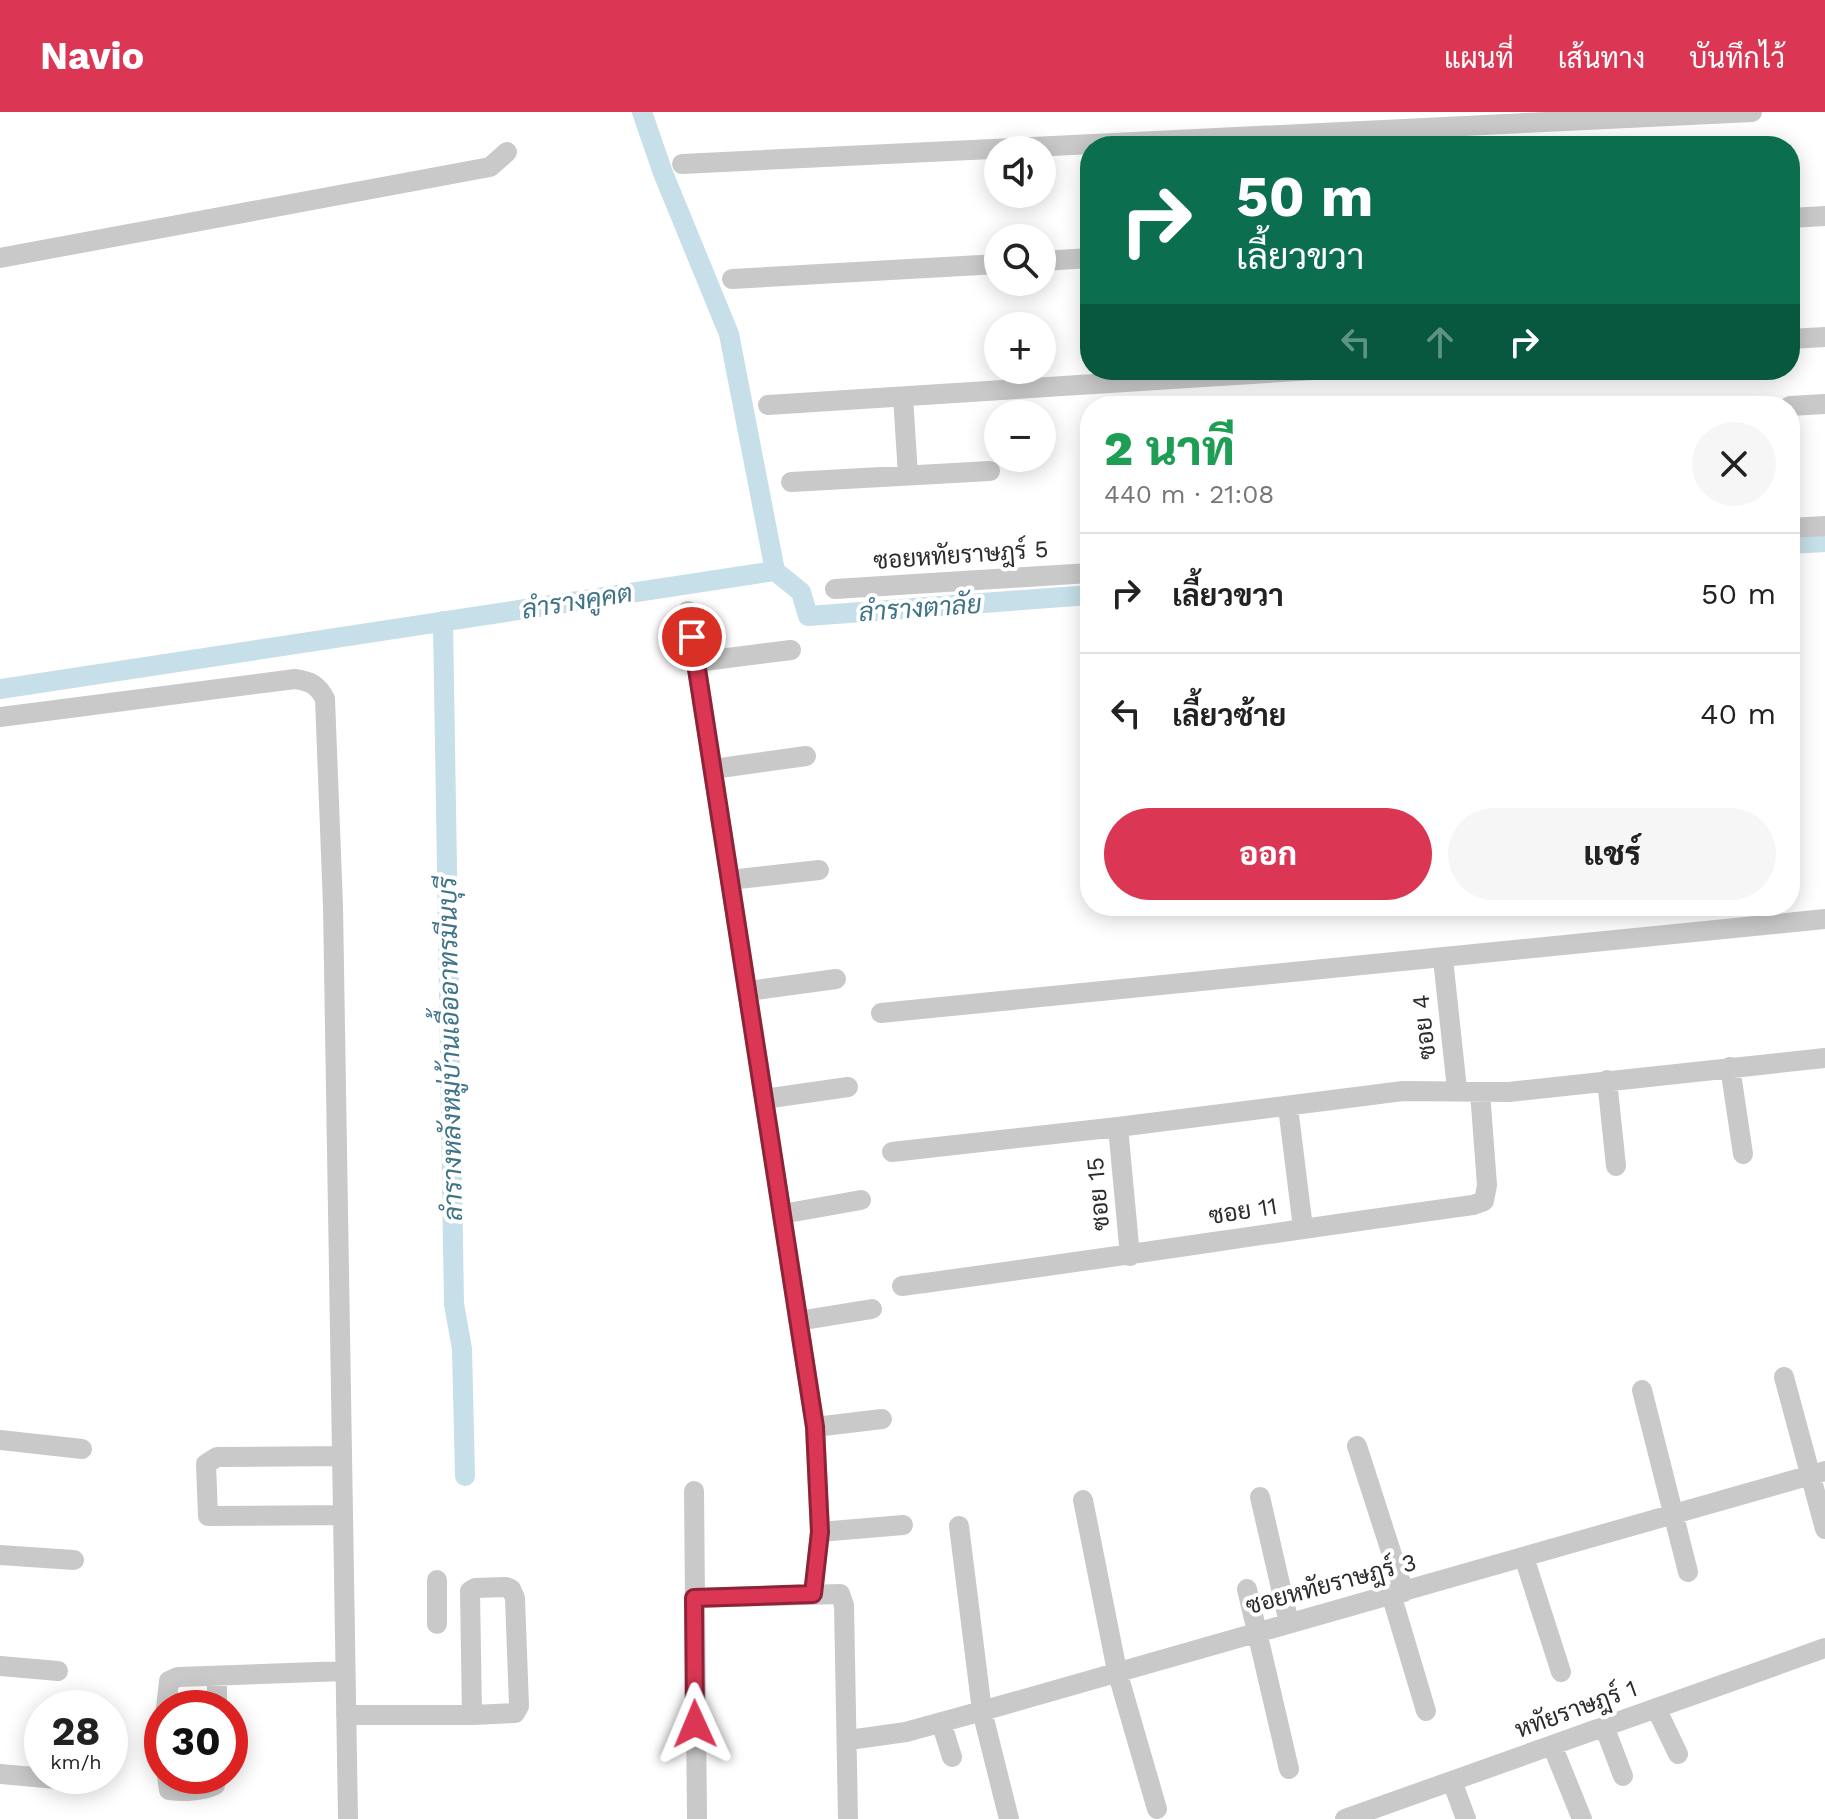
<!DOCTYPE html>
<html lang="th">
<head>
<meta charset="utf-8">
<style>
  :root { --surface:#fff; --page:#f6f6f6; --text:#222; --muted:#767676; --line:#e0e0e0; --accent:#db3654 }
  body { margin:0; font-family:"Work Sans",Sarabun,sans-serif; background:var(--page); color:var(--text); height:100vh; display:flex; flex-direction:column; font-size:30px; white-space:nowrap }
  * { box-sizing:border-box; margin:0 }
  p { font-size:26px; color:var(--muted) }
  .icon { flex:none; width:44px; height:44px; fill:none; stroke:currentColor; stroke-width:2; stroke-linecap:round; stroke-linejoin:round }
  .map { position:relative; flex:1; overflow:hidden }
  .drawer { position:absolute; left:1080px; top:284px; width:720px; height:520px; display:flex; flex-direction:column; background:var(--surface); border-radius:32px; box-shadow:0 4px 20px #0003 }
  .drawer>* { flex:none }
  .banner { position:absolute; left:1080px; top:24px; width:720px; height:244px; border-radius:32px; box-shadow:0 4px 20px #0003; background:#0b6e4f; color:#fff; overflow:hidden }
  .tools { position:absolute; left:984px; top:24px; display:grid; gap:16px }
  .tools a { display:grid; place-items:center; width:72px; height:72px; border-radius:50%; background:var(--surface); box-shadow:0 4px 20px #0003; font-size:40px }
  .speed { position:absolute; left:24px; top:1578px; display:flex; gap:16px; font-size:40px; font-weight:700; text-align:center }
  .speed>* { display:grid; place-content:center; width:104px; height:104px; border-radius:50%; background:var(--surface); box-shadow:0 4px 20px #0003; line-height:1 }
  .speed small { font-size:20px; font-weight:400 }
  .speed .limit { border:12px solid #d22; background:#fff; color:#111 }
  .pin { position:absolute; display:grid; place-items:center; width:68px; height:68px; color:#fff; margin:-34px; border:4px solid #fff; border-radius:50%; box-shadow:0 2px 8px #0007 }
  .me { position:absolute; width:88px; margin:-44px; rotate:359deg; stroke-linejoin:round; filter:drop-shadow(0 0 6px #0008) }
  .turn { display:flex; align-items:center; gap:28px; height:168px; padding:0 24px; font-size:36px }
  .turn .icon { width:104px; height:104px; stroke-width:2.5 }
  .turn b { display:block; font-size:56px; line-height:68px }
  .lanes { display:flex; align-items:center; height:76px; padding:0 24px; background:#0003; justify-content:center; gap:40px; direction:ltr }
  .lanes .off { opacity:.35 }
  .round { display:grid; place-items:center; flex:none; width:84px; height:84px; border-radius:42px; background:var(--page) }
  .summary { display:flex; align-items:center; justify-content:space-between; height:136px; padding:0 24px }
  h1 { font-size:48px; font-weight:800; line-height:60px; color:#1e9e55 }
  .action { display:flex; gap:16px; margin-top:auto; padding:16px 24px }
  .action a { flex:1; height:92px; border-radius:48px; background:var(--accent); color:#fff; font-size:32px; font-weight:800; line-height:92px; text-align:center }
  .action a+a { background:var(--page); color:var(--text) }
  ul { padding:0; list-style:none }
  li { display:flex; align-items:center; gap:24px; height:120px; padding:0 24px; border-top:2px solid var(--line) }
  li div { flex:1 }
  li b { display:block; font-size:30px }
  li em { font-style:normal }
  header { display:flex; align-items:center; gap:48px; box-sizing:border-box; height:112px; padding:0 40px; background:var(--accent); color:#fff }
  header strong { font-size:38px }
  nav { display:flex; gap:44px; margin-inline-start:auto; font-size:28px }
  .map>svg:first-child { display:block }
</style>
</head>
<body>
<header>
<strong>Navio</strong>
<nav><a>แผนที่</a><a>เส้นทาง</a><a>บันทึกไว้</a></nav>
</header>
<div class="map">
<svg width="1825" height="1707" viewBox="0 0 1825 1707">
  <rect width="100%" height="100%" fill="#fff"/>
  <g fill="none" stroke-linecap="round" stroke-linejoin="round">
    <!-- canal -->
    <path stroke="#c6dfe8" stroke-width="20" d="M 1790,432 L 1825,430
      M 775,459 L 801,480 L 808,504 L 1090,483
      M 443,509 L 454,1192 L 462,1237 L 465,1364
      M 0,577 L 775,459 L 729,222 L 663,61 L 642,0"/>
    <!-- minor -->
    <path stroke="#c9c9c9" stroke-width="20" d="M 682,52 L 1752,0
      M 1790,106 L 1825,104
      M 0,146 L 490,55 L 507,40
      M 1042,149 L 1090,146
      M 732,167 L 998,152
      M 1790,227 L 1825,225
      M 903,285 L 908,363
      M 768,293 L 1313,258
      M 1790,294 L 1825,292
      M 791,370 L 990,359
      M 1790,416 L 1825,414
      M 835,477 L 1090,461
      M 688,499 L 815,1315 L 820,1420 L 813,1482
      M 696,550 L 791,538
      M 0,605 L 295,567 C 310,569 318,573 325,587 L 333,794 L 348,1707
      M 713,657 L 806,644
      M 730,768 L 819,758
      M 1443,847 L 1457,977
      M 748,879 L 836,867
      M 881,901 L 1825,807
      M 1730,955 L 1743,1042
      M 1607,968 L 1616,1054
      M 764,987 L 848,975
      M 1288,995 L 1303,1116
      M 1118,1015 L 1130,1144
      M 892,1040 L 1118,1015 L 1403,979 L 1509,980 L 1825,946
      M 782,1102 L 861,1088
      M 902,1174 C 1092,1149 1282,1119 1473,1093 L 1484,1089 L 1487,1073 L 1480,980
      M 798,1209 L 872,1197
      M 1784,1265 L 1825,1417
      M 1642,1278 L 1688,1460
      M 815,1315 L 882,1307
      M 0,1328 L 82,1337
      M 1357,1334 L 1404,1480
      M 342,1344 L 217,1345 L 206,1352 L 208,1404 L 343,1403
      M 694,1379 L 697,1707
      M 1260,1385 L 1289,1511
      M 1083,1388 L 1117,1559 L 1157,1697
      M 959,1414 L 982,1599 L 1009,1707
      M 820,1420 L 903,1413
      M 0,1443 L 74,1448
      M 1524,1445 L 1561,1560
      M 437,1468 L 437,1512
      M 506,1475 L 511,1477 L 515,1486 L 519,1594 L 515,1601 L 472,1603 L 470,1479 L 475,1476 Z
      M 1247,1477 L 1289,1657
      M 1391,1482 L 1426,1599
      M 694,1486 L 840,1482 L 844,1493 L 848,1707
      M 0,1554 L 58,1559
      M 166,1596 L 169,1569 L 178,1565 L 345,1559
      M 217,1596 L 217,1564
      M 1656,1596 L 1678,1642
      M 346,1603 L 472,1603
      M 941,1610 L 952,1645
      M 1604,1614 L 1623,1664
      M 849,1628 L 906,1620 L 982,1599 L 1825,1359
      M 1552,1633 L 1582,1707
      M 0,1662 L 68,1668
      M 167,1664 L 169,1678 C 183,1680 203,1679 215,1673 L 216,1664
      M 1452,1669 L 1466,1707
      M 1345,1707 L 1825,1536"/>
  </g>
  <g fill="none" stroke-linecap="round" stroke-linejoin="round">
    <defs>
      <path id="route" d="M 692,525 L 815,1315 L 820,1420 L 813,1482 L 694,1486 L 695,1612"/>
    </defs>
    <!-- route casing -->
    <use href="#route" stroke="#8e2337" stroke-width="20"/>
    <!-- route -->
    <use href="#route" stroke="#db3654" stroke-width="14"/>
  </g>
  <g text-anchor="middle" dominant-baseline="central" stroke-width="8" stroke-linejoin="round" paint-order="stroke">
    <!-- street labels -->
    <g font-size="24" fill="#2c2c2c" stroke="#fff">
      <text transform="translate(961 443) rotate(-4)">ซอยหทัยราษฎร์ 5</text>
      <text transform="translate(1424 915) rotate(-96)">ซอย 4</text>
      <text transform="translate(1098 1082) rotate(-95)">ซอย 15</text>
      <text transform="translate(1243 1099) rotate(-9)">ซอย 11</text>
      <text transform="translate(1331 1472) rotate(-15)">ซอยหทัยราษฎร์ 3</text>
      <text transform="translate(1576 1597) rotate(-20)">หทัยราษฎร์ 1</text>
    </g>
    <!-- water labels -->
    <g font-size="26" font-style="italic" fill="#3f7488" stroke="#fff">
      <text transform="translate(577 489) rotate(-9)">ลำรางคูคต</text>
      <text transform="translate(920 496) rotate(-4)">ลำรางตาลัย</text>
      <text transform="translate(450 937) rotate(-91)">ลำรางหลังหมู่บ้านเอื้ออาทรมีนบุรี</text>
    </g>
  </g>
</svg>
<div class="tools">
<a><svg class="icon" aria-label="sound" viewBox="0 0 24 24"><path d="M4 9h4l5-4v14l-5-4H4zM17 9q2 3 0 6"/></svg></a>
<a><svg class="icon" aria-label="search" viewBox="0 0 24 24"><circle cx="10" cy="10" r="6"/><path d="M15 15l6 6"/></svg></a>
<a>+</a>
<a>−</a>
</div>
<div class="speed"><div>28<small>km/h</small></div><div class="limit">30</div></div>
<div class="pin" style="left:692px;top:525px;background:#d93025"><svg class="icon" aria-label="arrive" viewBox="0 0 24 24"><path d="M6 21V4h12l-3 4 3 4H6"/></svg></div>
<svg class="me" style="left:695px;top:1612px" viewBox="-20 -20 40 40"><path d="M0-17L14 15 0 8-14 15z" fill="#db3654" stroke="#fff" stroke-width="4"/></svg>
<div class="banner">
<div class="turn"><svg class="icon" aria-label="right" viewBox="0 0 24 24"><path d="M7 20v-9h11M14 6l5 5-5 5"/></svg><div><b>50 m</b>เลี้ยวขวา</div></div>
<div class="lanes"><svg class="icon off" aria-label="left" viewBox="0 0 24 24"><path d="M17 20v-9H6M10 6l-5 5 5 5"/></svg><svg class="icon off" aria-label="ahead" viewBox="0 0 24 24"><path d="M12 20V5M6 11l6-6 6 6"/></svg><svg class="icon" aria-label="right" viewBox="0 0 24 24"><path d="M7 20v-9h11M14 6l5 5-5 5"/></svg></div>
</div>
<section class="drawer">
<div class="summary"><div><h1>2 นาที</h1><p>440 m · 21:08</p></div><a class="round"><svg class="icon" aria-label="close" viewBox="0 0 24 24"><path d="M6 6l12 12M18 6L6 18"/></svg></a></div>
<ul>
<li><svg class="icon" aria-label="right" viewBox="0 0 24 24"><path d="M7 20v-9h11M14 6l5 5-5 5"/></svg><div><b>เลี้ยวขวา</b></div><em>50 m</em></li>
<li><svg class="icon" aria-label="left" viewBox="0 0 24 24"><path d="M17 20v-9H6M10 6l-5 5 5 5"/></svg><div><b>เลี้ยวซ้าย</b></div><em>40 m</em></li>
</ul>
<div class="action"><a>ออก</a><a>แชร์</a></div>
</section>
</div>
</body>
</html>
